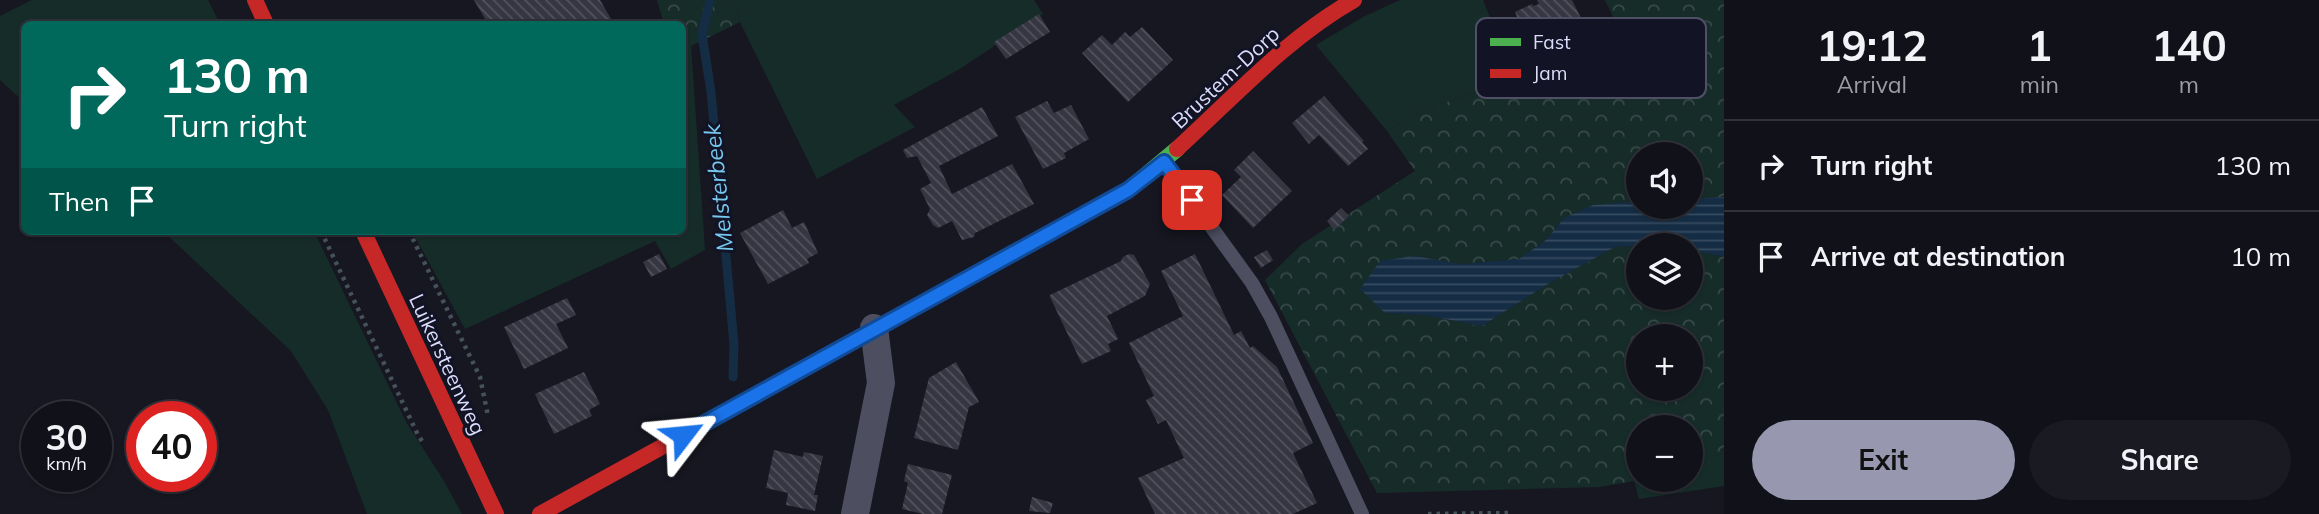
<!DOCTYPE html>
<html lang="en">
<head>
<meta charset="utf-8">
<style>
  :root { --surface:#11111a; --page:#1a1a23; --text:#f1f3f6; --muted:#9c9da2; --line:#303139; --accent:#9798af }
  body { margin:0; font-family:Mulish,sans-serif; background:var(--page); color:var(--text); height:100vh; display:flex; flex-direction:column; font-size:26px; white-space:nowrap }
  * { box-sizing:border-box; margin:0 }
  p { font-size:23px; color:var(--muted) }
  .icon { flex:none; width:38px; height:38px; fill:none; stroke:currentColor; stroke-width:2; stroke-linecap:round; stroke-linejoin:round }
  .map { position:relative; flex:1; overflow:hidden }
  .drawer { display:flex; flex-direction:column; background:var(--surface); width:595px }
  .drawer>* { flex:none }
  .guide { position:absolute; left:21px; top:21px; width:665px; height:214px; border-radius:10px; box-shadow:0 2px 5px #0004,0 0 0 2px var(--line); background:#00695c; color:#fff; overflow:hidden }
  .fabs { position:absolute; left:1626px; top:142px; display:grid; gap:14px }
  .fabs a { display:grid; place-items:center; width:77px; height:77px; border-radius:50%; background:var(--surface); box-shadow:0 2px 5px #0004,0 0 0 2px var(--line); font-size:35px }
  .speed { position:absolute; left:21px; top:401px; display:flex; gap:14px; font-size:35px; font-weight:700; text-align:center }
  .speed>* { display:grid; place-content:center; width:91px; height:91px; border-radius:50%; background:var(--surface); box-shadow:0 2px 5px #0004,0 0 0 2px var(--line); line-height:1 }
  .speed small { font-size:18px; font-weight:400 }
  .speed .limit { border:10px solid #d22; background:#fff; color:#111 }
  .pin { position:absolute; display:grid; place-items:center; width:60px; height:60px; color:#fff; margin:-30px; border-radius:14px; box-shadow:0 4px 10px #0006 }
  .me { position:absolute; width:77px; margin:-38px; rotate:61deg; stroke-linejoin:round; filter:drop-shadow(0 0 5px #0008) }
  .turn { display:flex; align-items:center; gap:24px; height:147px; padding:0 28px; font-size:32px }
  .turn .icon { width:91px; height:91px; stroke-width:2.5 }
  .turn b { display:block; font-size:49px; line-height:60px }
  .then { display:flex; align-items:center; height:66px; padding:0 28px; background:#0003; gap:14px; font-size:26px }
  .eta { display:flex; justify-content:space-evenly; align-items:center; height:119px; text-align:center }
  .eta b { font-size:42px; font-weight:700; line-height:49px }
  .cta { display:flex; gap:14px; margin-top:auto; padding:14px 28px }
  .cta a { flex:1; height:80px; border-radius:42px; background:var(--accent); color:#111; font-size:28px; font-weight:700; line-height:80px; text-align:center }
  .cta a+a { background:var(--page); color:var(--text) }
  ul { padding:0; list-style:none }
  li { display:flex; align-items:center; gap:21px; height:91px; padding:0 28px; border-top:2px solid var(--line) }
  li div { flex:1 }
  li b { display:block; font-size:26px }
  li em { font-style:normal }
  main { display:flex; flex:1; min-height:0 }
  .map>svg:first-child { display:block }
</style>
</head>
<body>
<main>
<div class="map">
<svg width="1724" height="514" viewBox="0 0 1724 514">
  <defs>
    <pattern id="forest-crowns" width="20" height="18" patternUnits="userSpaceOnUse" patternTransform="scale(1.75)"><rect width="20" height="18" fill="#162c29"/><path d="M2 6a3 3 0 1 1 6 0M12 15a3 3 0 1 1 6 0" fill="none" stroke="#374a49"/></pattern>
    <pattern id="water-rules" width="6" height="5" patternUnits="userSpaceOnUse" patternTransform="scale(1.75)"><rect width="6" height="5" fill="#152d44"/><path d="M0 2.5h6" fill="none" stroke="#364b60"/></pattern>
    <pattern id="building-back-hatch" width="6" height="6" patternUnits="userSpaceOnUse" patternTransform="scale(1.75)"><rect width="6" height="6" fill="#363643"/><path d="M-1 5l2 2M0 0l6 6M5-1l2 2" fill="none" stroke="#52535f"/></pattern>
  </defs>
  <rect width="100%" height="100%" fill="#171722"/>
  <!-- green -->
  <path fill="#162c29" d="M 32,0 L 208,0 L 220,24 L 24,24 L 24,102 L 0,80 L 0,16 Z
    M 732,0 L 1034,0 L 1043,14 L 958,70 L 894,105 L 915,127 L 817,179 L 740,22 Z
    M 1400,0 L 1483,0 L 1514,78 L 1419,112 L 1387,131 L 1316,45 L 1363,17 Z
    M 691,45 L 705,250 L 671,269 L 655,241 L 465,329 L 412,231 L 682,231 L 682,50 Z
    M 163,231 L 314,231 L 406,422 L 444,481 L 462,514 L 367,514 L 328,410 L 291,351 Z
    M 1724,454 L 1724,486 L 1639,499 L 1634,481 L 1638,479 L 1690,480 L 1691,460 Z"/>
  <!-- forest -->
  <path fill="url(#forest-crowns)" fill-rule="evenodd" d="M 657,0 L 732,0 L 740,22 L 683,50 L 682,24 L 664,24 Z
    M 1605,0 L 1724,0 L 1724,197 L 1691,199 L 1690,154 L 1638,154 L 1638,201 L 1593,205 L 1564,218 L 1546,240 L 1519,259 L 1461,264 L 1415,256 L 1385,313 L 1424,315 L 1482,326 L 1548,284 L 1615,247 L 1638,247 L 1638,298 L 1690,298 L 1691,250 L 1724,257 L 1724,454 L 1691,460 L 1690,427 L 1638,427 L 1638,479 L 1634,481 L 1599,487 L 1377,493 L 1265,280 L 1302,244 L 1415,171 L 1387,131 L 1419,112 L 1514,78 L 1530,92 L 1625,41 ZM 1638,336 L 1690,336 L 1690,388 L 1638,388 Z"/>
  <!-- water -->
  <path fill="url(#water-rules)" d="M 1724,197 L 1724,257 L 1691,250 L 1690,245 L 1615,247 L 1548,284 L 1482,326 L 1424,315 L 1385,313 L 1360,289 L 1380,261 L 1415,256 L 1461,264 L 1519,259 L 1546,240 L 1564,218 L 1593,205 L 1638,201 L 1638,206 L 1690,206 L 1691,199 Z"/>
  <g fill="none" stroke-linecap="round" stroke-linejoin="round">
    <!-- stream -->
    <path stroke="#152d44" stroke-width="9" d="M 710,0 L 702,34 L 711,92 L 734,344 L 733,377"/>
  </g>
  <!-- building -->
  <path fill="url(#building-back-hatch)" d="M 474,0 L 600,0 L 614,24 L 488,24 Z
    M 1537,0 L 1572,0 L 1581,18 L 1559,28 L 1569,49 L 1536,63 L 1515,12 L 1532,4 L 1533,6 L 1539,4 Z
    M 1039,14 L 1050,32 L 1006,59 L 994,42 Z
    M 1142,27 L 1173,60 L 1128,102 L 1082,53 L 1102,35 L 1112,45 L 1125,32 L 1130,37 Z
    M 1324,96 L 1364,141 L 1362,142 L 1368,149 L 1348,166 L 1319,135 L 1309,144 L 1292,123 Z
    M 1047,101 L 1054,113 L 1071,105 L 1089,139 L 1064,153 L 1066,158 L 1043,169 L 1015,117 Z
    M 982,107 L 998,136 L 939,166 L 952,194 L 1012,164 L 1034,204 L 975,233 L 974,237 L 962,240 L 952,221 L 938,228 L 933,225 L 927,215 L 930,209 L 920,189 L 931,183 L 917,156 L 907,158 L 903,150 Z
    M 1253,151 L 1292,191 L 1253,228 L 1222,195 L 1241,177 L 1234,170 Z
    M 1341,208 L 1349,216 L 1334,230 L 1327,221 Z
    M 783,210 L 792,228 L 804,222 L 818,253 L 807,259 L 809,263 L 768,284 L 740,233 Z
    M 1267,250 L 1273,260 L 1261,268 L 1254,257 Z
    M 659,254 L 667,269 L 651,277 L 643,262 Z
    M 1129,254 L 1134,255 L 1150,284 L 1145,296 L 1107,316 L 1118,339 L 1108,344 L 1111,351 L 1082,364 L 1050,297 L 1050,295 L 1121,261 L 1123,257 Z
    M 1195,254 L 1234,335 L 1241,331 L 1250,348 L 1253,346 L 1277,367 L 1313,443 L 1293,453 L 1317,503 L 1293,514 L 1155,514 L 1138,478 L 1184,458 L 1166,420 L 1158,424 L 1146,400 L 1154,396 L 1129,343 L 1183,316 L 1161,271 Z
    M 567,298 L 576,315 L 556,324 L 568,348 L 524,369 L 504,327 Z
    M 956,362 L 979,402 L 969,407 L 958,450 L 914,438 L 929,378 Z
    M 584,372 L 600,404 L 589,410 L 592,416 L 554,434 L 535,394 Z
    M 774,450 L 803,457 L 804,452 L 823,456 L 814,495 L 818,495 L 815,511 L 786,505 L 788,493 L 766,488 Z
    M 908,464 L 952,475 L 942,514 L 923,514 L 902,509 L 908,483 L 904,481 Z
    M 1032,497 L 1053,503 L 1050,513 L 1029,511 Z"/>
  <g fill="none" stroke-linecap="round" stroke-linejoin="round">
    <!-- path -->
    <path stroke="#46525a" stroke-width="4.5" stroke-dasharray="3.5 5" stroke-linecap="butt" d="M 321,231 L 418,435 L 424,444
      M 409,231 L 480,377 L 488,416
      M 1428,514 L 1510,513"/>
    <!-- lane -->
    <path stroke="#4d4f61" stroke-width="14" d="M 1165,163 L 1252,283 L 1271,317 L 1362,514"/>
    <!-- street -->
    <path stroke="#4d4f61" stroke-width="28" d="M 855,514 L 881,383 L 874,328"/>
    <!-- fast -->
    <path stroke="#4caf50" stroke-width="16" d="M 847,345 L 1128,190 L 1177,149"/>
    <!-- jam -->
    <path stroke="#c62828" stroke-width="16" d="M 255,0 L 266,24
      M 1177,149 C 1234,97 1287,38 1354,0
      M 363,231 L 496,514
      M 540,514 L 847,345"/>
  </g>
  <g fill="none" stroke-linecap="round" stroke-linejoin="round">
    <defs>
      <path id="route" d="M 683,435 L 1128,190 L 1164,162 L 1192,200"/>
    </defs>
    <!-- route casing -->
    <use href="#route" stroke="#114b97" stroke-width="18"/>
    <!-- route -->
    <use href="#route" stroke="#1a73e8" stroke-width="12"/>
  </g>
  <g text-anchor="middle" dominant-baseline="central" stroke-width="6" stroke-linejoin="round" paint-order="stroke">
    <!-- street labels -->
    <g font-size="21" fill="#dcddfb" stroke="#131326">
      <text transform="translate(1225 77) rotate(-43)">Brustem-Dorp</text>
      <text transform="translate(448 364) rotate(65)">Luikersteenweg</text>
    </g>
    <!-- water labels -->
    <g font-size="23" font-style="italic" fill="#76c9ee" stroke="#131326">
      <text transform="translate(718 188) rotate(-96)">Melsterbeek</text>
    </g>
  </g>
  <!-- legend -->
  <rect x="1476" y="18" width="230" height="80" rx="10" fill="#131326" stroke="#4f5066" stroke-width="2"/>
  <rect x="1490" y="38" width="31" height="8" fill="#4caf50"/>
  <rect x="1490" y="69" width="31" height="9" fill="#c62828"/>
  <g font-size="19" fill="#dcddfb">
    <text x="1533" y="49">Fast</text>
    <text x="1533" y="80">Jam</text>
  </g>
</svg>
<div class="fabs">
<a><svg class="icon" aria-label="sound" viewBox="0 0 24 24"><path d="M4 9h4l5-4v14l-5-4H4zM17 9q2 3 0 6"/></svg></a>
<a><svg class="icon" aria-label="layers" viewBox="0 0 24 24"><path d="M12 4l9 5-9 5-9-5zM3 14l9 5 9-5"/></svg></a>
<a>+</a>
<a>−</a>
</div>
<div class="speed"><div>30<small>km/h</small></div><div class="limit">40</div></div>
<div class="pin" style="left:1192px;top:200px;background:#d93025"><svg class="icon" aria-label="arrive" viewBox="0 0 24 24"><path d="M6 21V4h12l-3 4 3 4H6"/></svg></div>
<svg class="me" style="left:683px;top:435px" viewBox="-20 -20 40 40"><path d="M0-17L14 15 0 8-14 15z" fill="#1a73e8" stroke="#fff" stroke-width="4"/></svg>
<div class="guide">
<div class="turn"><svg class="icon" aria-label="right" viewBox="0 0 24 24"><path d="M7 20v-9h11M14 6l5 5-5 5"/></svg><div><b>130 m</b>Turn right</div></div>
<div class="then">Then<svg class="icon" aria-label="arrive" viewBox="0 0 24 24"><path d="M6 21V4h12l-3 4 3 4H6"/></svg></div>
</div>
</div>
<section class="drawer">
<div class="eta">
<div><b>19:12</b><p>Arrival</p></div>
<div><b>1</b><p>min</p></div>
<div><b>140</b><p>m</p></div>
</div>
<ul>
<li><svg class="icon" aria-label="right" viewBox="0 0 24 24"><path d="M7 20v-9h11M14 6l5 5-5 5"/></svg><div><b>Turn right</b></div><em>130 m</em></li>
<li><svg class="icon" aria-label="arrive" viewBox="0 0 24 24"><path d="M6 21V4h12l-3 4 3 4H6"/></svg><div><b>Arrive at destination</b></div><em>10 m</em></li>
</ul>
<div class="cta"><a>Exit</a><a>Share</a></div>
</section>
</main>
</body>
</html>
